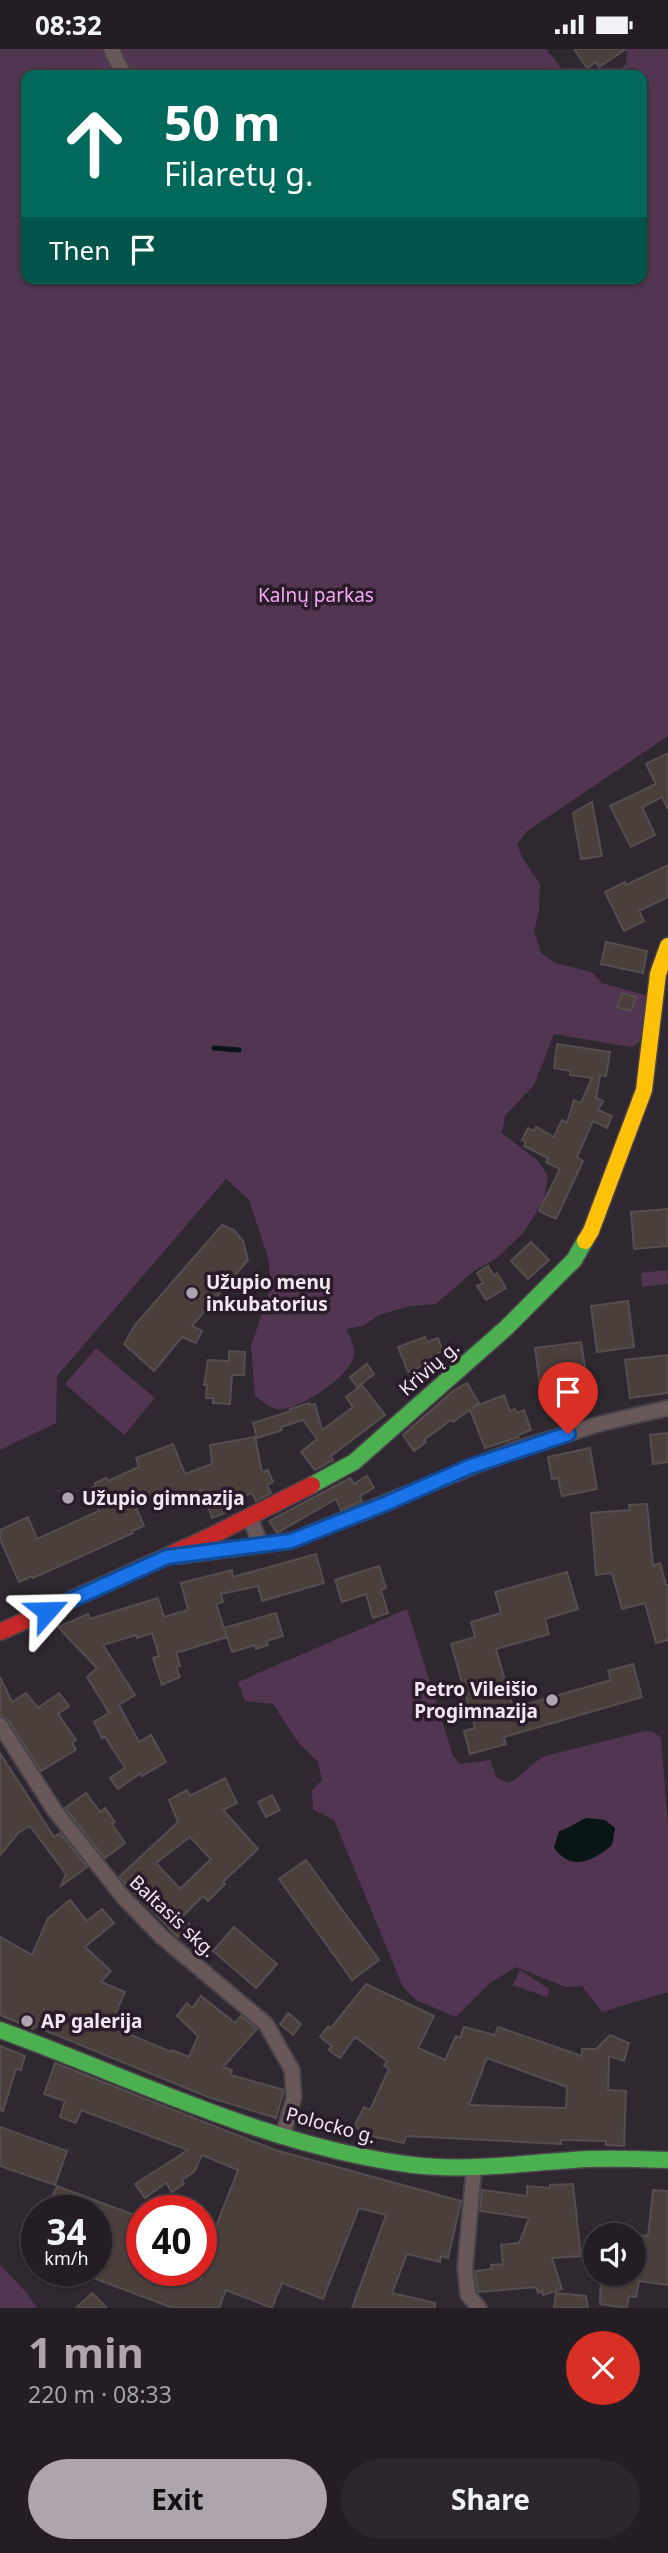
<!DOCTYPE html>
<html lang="en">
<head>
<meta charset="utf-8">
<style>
  :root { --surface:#241e24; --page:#2c272c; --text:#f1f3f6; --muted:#a3a2a6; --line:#413c41; --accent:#aea4ad }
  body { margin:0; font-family:"Noto Sans",sans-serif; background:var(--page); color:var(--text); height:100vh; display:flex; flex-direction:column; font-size:26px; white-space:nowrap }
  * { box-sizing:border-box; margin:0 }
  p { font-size:23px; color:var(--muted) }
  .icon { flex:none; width:38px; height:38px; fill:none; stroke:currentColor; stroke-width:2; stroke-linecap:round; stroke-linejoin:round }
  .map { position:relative; height:2259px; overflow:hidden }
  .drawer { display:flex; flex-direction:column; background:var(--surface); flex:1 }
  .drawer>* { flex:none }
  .guide { position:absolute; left:21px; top:21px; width:626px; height:214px; border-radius:14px; box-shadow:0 2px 5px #0004,0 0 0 2px var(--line); background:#00695c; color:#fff; overflow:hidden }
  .tools { position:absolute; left:583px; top:2174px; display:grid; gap:14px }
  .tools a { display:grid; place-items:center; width:63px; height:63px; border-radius:50%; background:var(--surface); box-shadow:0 2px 5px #0004,0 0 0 2px var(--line); font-size:35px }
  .speed { position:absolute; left:21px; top:2146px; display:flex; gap:14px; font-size:35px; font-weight:700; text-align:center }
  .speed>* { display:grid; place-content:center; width:91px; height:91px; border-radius:50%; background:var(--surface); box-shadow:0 2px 5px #0004,0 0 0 2px var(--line); line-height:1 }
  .speed small { font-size:18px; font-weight:400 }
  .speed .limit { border:10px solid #d22; background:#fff; color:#111 }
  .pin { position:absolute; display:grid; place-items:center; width:60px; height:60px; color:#fff; margin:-72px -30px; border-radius:50% 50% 50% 0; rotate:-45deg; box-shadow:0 0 7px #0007 }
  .pin .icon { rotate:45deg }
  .me { position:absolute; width:77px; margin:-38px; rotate:65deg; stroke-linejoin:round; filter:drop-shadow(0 0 5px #0008) }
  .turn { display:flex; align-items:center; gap:24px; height:147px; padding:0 28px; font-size:32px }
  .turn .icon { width:91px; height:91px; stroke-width:2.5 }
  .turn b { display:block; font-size:49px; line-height:60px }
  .then { display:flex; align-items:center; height:66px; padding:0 28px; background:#0003; gap:14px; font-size:26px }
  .round { display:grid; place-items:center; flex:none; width:74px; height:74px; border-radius:37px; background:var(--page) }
  .head { display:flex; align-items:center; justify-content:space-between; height:119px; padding:0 28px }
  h1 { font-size:42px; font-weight:700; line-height:52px; color:var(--accent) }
  .primary-button { display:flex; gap:14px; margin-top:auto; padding:14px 28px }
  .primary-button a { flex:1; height:80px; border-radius:42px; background:var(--accent); color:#111; font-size:28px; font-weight:700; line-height:80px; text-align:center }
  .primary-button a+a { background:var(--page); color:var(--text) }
  .status { display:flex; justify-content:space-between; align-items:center; height:49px; padding:0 35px; background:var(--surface); direction:ltr }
  .status svg { height:19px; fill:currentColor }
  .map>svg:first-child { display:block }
</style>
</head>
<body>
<div class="status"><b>08:32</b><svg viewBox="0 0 49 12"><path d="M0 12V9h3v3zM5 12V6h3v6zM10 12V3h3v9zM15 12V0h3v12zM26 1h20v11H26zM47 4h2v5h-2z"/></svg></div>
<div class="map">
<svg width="668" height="2259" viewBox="0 0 668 2259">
  <rect width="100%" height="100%" fill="#302830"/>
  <!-- green -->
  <path fill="#523551" d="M 0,0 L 546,0 L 567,26 L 26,26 L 26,229 L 642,229 L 642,26 L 613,26 L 626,15 L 627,0 L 668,0 L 668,687 L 527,782 L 517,795 L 523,810 L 540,835 L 539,862 L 534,882 L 541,904 L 555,914 L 592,923 L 602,934 L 648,947 L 650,953 L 639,994 L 631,998 L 554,985 L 534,1036 L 505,1067 L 502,1084 L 538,1112 L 548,1127 L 544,1150 L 524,1183 L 497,1209 L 474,1222 L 436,1255 L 410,1257 L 379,1266 L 363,1277 L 346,1280 C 350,1288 355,1296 354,1306 C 352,1326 299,1362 279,1360 C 270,1360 262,1352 255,1347 L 251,1297 L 270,1241 L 269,1212 L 249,1151 L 226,1130 L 57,1327 L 56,1374 L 0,1401 Z
    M 667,1221 L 668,1235 L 642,1238 L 641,1224 Z
    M 96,1299 L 155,1349 L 124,1386 L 65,1335 Z
    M 407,1560 L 453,1707 L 460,1715 L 490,1711 L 497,1729 L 508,1734 C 522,1728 531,1714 545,1707 L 645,1682 L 653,1683 L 661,1689 L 668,1777 L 668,1943 L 602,1963 L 582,1937 L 566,1938 L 516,1918 L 490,1934 L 456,1968 L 416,1951 L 403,1938 L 334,1771 L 313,1760 L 312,1741 L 322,1731 L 318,1713 L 298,1693 L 273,1655 L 245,1652 L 238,1633 Z
    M 520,1921 L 549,1940 L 547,1948 L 513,1936 Z
    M 0,2216 L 26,2243 L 37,2259 L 0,2259 Z"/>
  <!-- water -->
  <path fill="#091516" d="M 587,1769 L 605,1771 L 615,1779 L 612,1796 C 593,1812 572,1823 554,1799 L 559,1782 C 571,1779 577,1772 587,1769 Z"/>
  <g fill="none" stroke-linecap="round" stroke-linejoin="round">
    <!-- stream -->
    <path stroke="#091516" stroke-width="5" d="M 214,999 L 239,1001"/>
  </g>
  <!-- building -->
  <path fill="#4b3f3c" stroke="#554e4f" stroke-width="2" fill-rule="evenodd" d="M 574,0 L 626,0 L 599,18 L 596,13 L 587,19 Z
    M 668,704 L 668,760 L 662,748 L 642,758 L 655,786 L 631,798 L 610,757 L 656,735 L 646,715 Z
    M 592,753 L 602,807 L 581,810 L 573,764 Z
    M 668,816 L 668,848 L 639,862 L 644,872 L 624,882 L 605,843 L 625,833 L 626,836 Z
    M 606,893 L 647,902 L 643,924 L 601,915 Z
    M 622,944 L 636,948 L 631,962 L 617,958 Z
    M 557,995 L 610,1003 L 606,1027 L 600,1026 L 596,1049 L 603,1052 L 598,1061 L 612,1067 L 607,1079 L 593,1072 L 577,1108 L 583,1112 L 556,1170 L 539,1162 L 560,1120 L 546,1113 L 548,1109 L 524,1097 L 526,1093 L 522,1091 L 528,1079 L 534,1082 L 536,1078 L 554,1088 L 562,1071 L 567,1074 L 574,1051 L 581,1054 L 592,1029 L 570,1026 L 570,1022 L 554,1019 Z
    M 668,1160 L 668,1197 L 634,1200 L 631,1163 Z
    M 222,1176 L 234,1181 L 243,1192 L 248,1211 L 192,1277 L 202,1282 L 196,1294 L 182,1288 L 154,1322 L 124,1295 L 135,1276 Z
    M 531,1193 L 549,1211 L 528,1230 L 511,1212 Z
    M 488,1217 L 494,1227 L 497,1224 L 506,1239 L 486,1251 L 477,1237 L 483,1234 L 477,1224 Z
    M 628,1252 L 634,1298 L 597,1303 L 591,1257 Z
    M 425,1288 L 427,1293 L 438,1289 L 443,1302 L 432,1307 L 434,1312 L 408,1323 L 398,1298 Z
    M 581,1293 L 587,1331 L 540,1337 L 535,1299 Z
    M 229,1302 L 245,1303 L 244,1326 L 232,1326 L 230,1355 L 213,1354 L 213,1349 L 206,1349 L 207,1336 L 204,1336 L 208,1311 L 229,1312 Z
    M 668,1306 L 668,1344 L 630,1349 L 625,1311 Z
    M 367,1315 L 374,1325 L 357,1338 L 350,1328 Z
    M 467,1334 L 479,1354 L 472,1359 L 504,1346 L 510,1362 L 515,1360 L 517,1364 L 524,1361 L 531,1381 L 518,1386 L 519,1388 L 485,1399 L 470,1361 L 453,1373 L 451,1371 L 424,1391 L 426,1393 L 414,1402 L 403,1386 L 453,1342 Z
    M 362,1336 L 385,1366 L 331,1407 L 333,1411 L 315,1421 L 301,1403 L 317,1390 L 303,1371 L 281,1378 L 282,1381 L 257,1389 L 253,1374 L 291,1362 L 290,1360 L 309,1354 L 310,1356 L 315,1355 L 322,1381 L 353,1358 L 346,1348 Z
    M 668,1384 L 668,1413 L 653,1415 L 650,1386 Z
    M 255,1388 L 262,1423 L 268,1421 L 273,1433 L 267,1436 L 271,1444 L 256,1452 L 252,1444 L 230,1452 L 233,1461 L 212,1469 L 202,1441 L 173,1450 L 171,1444 L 136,1458 L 144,1477 L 132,1482 L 133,1484 L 33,1529 L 32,1527 L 19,1533 L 0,1490 L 0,1481 L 28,1468 L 37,1490 L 99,1462 L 89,1440 L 96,1437 L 95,1434 L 106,1429 L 108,1432 L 139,1418 L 136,1409 L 173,1395 L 185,1425 L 212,1415 L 210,1396 Z
    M 590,1399 L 597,1440 L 562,1447 L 558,1429 L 552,1430 L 548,1408 Z
    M 367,1427 L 374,1439 L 360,1447 L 362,1452 L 341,1461 L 336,1450 L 277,1484 L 269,1472 L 350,1429 L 354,1435 Z
    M 647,1455 L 653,1517 L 660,1514 L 666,1536 L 668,1536 L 668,1591 L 656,1594 L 645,1554 L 622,1560 L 612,1524 L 596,1526 L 591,1464 L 630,1461 L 629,1456 Z
    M 316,1505 L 324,1534 L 262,1552 L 258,1537 L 221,1545 L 223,1553 L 216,1555 L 227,1588 L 176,1604 L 180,1617 L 176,1618 L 180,1628 L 162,1636 L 153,1609 L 159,1607 L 152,1584 L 137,1589 L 136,1586 L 103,1596 L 135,1646 L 119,1656 L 139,1693 L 151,1686 L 166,1713 L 142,1727 L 141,1724 L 118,1740 L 110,1729 L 125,1719 L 105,1688 L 102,1689 L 94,1673 L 109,1664 L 87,1628 L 97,1619 L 58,1578 L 88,1565 L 90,1570 L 158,1549 L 164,1568 L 188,1561 L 181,1534 L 232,1521 L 233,1528 Z
    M 379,1517 L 386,1539 L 381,1541 L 388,1564 L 373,1569 L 366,1545 L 342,1553 L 335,1531 Z
    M 567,1523 L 578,1560 L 545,1570 L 549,1585 L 496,1600 L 513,1659 L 611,1631 L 608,1622 L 633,1615 L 642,1648 L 504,1688 L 506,1695 L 470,1705 L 464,1682 L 475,1679 L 451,1595 L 475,1588 L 471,1573 L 501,1564 L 495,1543 Z
    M 276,1564 L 283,1587 L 266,1592 L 268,1596 L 256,1600 L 255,1596 L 232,1603 L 224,1579 Z
    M 0,1628 L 12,1653 L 26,1644 L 38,1659 L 59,1644 L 69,1657 L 58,1665 L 76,1691 L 72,1694 L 76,1701 L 41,1722 L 8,1671 L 0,1666 Z
    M 0,1704 L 54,1788 L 60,1784 L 87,1818 L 61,1837 L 66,1825 L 30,1777 L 18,1784 L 0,1807 Z
    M 225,1729 L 237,1754 L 223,1761 L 258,1800 L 223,1833 L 225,1835 L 208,1852 L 203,1847 L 182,1868 L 190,1876 L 178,1888 L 119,1828 L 178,1773 L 169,1751 L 187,1741 L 190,1747 ZM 190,1788 L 211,1810 L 180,1840 L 156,1814 Z
    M 86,1744 L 100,1763 L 105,1759 L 115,1773 L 112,1775 L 125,1794 L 105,1809 L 65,1759 Z
    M 272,1746 L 280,1761 L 266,1768 L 258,1753 Z
    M 306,1811 L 379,1911 L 352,1931 L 279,1830 Z
    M 70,1851 L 87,1872 L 102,1860 L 114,1874 L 85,1898 L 111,1922 L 101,1933 L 125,1943 L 110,1977 L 171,2003 L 172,2001 L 189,2008 L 198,1987 L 177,1967 L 187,1954 L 192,1959 L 201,1947 L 235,1974 L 241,1967 L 257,1980 L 223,2018 L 232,2021 L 231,2026 L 284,2041 L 276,2069 L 208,2048 L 34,1977 L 33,1980 L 0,1966 L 0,1888 L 32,1906 L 48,1869 Z
    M 234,1878 L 277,1915 L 256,1939 L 213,1902 Z
    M 366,1935 L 434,1967 L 418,1999 L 445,2011 L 456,1987 L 460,1989 L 464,1978 L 495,1986 L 498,1978 L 582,2007 L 582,2000 L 596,2000 L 610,1986 L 629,1994 L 624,2012 L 609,2007 L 608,2041 L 626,2042 L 624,2097 L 606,2096 L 606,2092 L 561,2091 L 561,2095 L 406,2087 L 404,2094 L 375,2088 L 354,2078 L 364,2058 L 370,2061 L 389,2020 L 384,2017 L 387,2012 L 355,1988 L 340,2009 L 329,2001 L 332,1997 L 320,1988 L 328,1977 L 331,1979 ZM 487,2009 L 567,2038 L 566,2059 L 469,2056 Z
    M 288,1964 L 301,1975 L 293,1986 L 280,1975 Z
    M 0,1997 L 25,2007 L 21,2021 L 16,2020 L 3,2062 L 0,2061 Z
    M 55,2014 L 275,2101 L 461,2152 L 448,2209 L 441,2207 L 440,2213 L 407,2205 L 392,2244 L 435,2254 L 435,2259 L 352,2259 L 386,2166 L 359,2159 L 323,2250 L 282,2234 L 272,2259 L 226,2241 L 219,2259 L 173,2259 L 96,2230 L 96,2161 L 47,2161 L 57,2137 L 142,2169 L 142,2221 L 166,2221 L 193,2231 L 194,2228 L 201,2230 L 201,2180 L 213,2185 L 238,2121 L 202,2106 L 194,2123 L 182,2131 L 184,2135 L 172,2143 L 166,2134 L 145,2149 L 135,2135 L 188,2101 L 81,2061 L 76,2074 L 60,2068 L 65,2052 L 44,2045 Z
    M 0,2078 L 67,2102 L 55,2136 L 0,2117 Z
    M 573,2135 L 581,2207 L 552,2209 L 562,2240 L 543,2246 L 542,2242 L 538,2244 L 536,2238 L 478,2243 L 475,2222 L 492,2220 L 491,2216 L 503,2215 L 501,2196 L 519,2194 L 529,2169 L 480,2162 L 482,2141 L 527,2147 L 527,2137 L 550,2139 L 550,2136 Z
    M 653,2141 L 668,2142 L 668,2236 L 639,2232 L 636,2248 L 629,2247 L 627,2259 L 600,2255 L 601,2224 L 634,2224 L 634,2185 L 648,2187 Z
    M 92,2244 L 107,2259 L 76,2259 Z
    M 556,2244 L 586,2247 L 588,2259 L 554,2259 Z"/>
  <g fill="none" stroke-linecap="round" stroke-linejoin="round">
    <defs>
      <path id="street" d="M 111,0 L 124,26
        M 250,1469 L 261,1496
        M 179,1507 L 291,1492 L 516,1400 L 603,1374 L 668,1359
        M 0,1676 L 55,1762 L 124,1849 L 161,1887 L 266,1975 L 292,2021 L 294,2048 L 283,2086
        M 474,2119 L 465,2219 L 468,2246 L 479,2259"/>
      <path id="fast" d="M 312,1436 L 354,1413 L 506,1279 L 574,1211 L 585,1192
        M 0,1981 C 135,2030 269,2098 413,2116 C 472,2123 530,2113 588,2110 C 615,2109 642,2110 668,2111"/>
      <path id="slow" d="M 585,1192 L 591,1182 L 644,1041 L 658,925 L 668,897"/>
      <path id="jam" d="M 0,1583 L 211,1487 L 312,1436"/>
    </defs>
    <!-- street casing -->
    <use href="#street" stroke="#4a444a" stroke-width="18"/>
    <!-- fast casing -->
    <use href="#fast" stroke="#4a444a" stroke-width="19"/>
    <!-- slow casing -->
    <use href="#slow" stroke="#4a444a" stroke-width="19"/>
    <!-- jam casing -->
    <use href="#jam" stroke="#4a444a" stroke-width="19"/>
    <!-- street -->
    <use href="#street" stroke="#69585a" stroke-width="14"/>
    <!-- fast -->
    <use href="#fast" stroke="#4caf50" stroke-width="16"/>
    <!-- slow -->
    <use href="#slow" stroke="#ffc107" stroke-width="16"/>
    <!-- jam -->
    <use href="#jam" stroke="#c62828" stroke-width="16"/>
  </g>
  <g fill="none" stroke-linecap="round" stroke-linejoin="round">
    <defs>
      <path id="route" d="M 47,1562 L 167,1508 L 291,1492 L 385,1455 L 469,1418 L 568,1385"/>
    </defs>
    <!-- route casing -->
    <use href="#route" stroke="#114b97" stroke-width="18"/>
    <!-- route -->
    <use href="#route" stroke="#1a73e8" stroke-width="12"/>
  </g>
  <!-- markers -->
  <g fill="#aea4ad" stroke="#2a1b2a" stroke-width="2.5">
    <circle cx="192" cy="1244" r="7"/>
    <circle cx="68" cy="1449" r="7"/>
    <circle cx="552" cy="1651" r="7"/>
    <circle cx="27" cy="1972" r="7"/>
  </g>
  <g text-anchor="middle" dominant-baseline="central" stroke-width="7" stroke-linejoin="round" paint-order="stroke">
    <!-- park labels -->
    <g font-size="19" fill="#f6a9f5" stroke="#2a1b2a">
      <text x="316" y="546">Kalnų parkas</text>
    </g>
    <!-- poi labels -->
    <g font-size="19" font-weight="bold" fill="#f2e7f1" stroke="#2a1b2a" text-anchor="start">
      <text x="206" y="1233">Užupio menų<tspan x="206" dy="22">inkubatorius</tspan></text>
      <text x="82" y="1449">Užupio gimnazija</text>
      <text x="538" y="1640" text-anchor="end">Petro Vileišio<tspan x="538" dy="22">Progimnazija</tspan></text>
      <text x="41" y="1972">AP galerija</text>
    </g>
    <!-- street labels -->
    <g font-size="19" fill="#f2e7f1" stroke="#2a1b2a">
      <text transform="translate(429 1319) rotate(-41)">Krivių g.</text>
      <text transform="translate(173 1867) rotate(43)">Baltasis skg.</text>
      <text transform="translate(331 2076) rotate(15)">Polocko g.</text>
    </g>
  </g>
</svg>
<div class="tools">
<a><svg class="icon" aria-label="sound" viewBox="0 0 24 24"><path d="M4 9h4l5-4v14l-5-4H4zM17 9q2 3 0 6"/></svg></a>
</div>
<div class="speed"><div>34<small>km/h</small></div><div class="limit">40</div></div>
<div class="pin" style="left:568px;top:1385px;background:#d93025"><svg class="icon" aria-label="arrive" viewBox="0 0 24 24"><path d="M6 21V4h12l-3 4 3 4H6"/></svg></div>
<svg class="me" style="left:47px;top:1562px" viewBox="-20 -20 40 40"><path d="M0-17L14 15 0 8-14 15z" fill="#1a73e8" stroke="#fff" stroke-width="4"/></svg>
<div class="guide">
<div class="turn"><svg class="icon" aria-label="ahead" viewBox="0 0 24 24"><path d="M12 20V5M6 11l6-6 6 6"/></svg><div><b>50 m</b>Filaretų g.</div></div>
<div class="then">Then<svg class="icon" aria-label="arrive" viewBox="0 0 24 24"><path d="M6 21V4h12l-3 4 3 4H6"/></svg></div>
</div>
</div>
<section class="drawer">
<div class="head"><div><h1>1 min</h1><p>220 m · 08:33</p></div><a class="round" style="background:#d93025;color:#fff"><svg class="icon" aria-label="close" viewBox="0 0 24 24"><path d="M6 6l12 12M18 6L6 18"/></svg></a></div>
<div class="primary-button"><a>Exit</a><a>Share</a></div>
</section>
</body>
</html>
